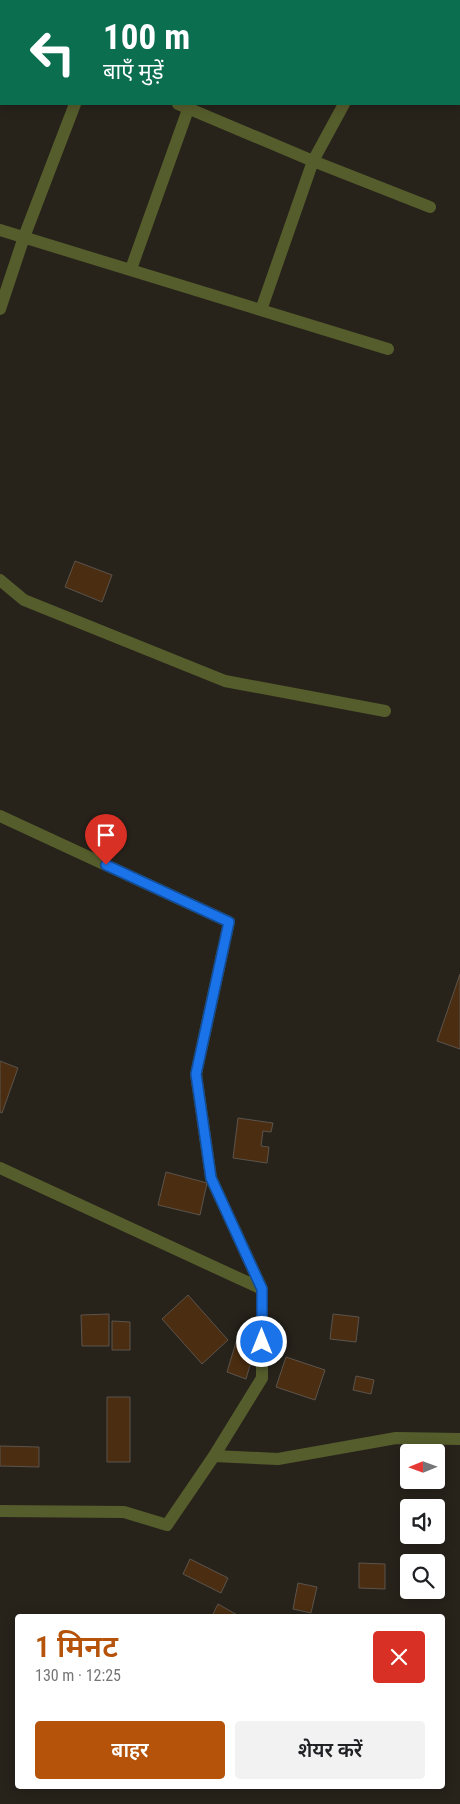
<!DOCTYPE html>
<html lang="hi">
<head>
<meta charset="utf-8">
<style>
  :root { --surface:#fff; --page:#f2f2f2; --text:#202124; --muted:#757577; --accent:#b45309 }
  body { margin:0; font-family:"Roboto Condensed","Noto Sans Devanagari",sans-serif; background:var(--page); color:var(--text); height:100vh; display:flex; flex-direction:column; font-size:19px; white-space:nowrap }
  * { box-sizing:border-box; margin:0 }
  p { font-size:16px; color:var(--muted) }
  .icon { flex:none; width:28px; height:28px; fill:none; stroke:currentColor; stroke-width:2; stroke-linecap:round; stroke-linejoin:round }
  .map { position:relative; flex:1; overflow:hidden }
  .side { position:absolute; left:15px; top:1614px; width:430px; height:175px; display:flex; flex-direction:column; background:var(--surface); border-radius:5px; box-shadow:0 2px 12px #0003 }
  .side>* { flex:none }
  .hud { position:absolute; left:0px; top:0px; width:460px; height:105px; box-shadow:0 2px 12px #0003; background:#0b6e4f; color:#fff; overflow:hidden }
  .needle { width:32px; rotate:269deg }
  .fabs { position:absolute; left:400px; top:1444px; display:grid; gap:10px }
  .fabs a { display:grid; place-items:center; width:45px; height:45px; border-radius:5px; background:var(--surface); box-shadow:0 2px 12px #0003; font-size:25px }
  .pin { position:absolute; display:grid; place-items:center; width:42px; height:42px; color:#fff; margin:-51px -21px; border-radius:50% 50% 50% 0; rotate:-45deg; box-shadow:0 0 5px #0007 }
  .pin .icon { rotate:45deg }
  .me { position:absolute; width:55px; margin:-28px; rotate:0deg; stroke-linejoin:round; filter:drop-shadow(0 0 4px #0008) }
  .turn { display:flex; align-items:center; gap:18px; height:105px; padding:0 20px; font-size:22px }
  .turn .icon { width:65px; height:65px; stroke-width:2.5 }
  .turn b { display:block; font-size:35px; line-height:42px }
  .round { display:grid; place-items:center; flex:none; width:52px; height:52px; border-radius:5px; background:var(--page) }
  .summary { display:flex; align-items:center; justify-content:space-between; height:85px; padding:0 20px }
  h1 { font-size:30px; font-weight:600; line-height:38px; color:var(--accent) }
  .action { display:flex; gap:10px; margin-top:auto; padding:10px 20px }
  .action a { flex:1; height:58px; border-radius:5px; background:var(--accent); color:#fff; font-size:20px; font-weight:600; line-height:58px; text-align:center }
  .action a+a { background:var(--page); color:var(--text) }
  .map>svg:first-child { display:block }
</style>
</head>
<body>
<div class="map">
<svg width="460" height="1804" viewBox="0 0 460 1804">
  <rect width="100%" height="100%" fill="#27231b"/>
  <!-- building -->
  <path fill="#4b2e11" stroke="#5b534c" d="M 75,561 L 112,575 L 102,602 L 65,587 Z
    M 460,974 L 460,1049 L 437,1041 Z
    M 0,1061 L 18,1068 L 2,1113 L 0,1112 Z
    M 238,1118 L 273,1123 L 271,1132 L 263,1131 L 261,1146 L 269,1147 L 267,1163 L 233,1158 Z
    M 166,1172 L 207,1183 L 200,1215 L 158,1205 Z
    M 188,1295 L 228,1340 L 202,1364 L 162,1319 Z
    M 109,1314 L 109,1346 L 82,1346 L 81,1315 Z
    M 333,1314 L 359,1317 L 356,1342 L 330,1339 Z
    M 112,1321 L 130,1322 L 130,1350 L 112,1350 Z
    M 236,1342 L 255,1348 L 246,1379 L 227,1372 Z
    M 286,1357 L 325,1370 L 315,1400 L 276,1387 Z
    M 356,1376 L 374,1380 L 371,1394 L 353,1390 Z
    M 107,1397 L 130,1397 L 130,1462 L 107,1462 Z
    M 0,1446 L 39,1447 L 39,1467 L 0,1466 Z
    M 190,1559 L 228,1578 L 221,1593 L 183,1574 Z
    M 359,1563 L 385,1564 L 385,1589 L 359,1588 Z
    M 298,1583 L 317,1587 L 311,1613 L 293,1609 Z
    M 218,1604 L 239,1616 L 212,1616 Z"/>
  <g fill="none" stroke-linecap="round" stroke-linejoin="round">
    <!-- minor -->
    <path stroke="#565d2c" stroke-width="12" d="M 242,0 L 248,1
      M 84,1 L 84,0
      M 231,1 L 231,0
      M 0,29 L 1,30
      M 178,104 L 313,161 L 430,207
      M 0,230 L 388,349
      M 131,269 L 190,104
      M 0,309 L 24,237 L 75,104
      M 261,310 L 313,161 L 344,104
      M 0,580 L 24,600 L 225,681 L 385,711
      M 0,816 L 229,922 L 196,1074 L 211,1178 L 262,1289
      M 0,1168 L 262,1289 L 262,1378 L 214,1456
      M 0,1511 L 124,1512 L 167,1525 L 214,1456 L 278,1459 L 396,1438 L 460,1439"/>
  </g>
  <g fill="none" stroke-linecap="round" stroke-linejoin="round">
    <defs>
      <path id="route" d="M 106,865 L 229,922 L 196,1074 L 211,1178 L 262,1289 L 262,1342"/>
    </defs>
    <!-- route casing -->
    <use href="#route" stroke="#114b97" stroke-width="12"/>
    <!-- route -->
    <use href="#route" stroke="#1a73e8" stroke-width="9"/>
  </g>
</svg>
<div class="fabs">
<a><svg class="needle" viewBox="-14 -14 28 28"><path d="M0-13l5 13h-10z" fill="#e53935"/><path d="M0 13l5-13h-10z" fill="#757577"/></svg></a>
<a><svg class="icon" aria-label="sound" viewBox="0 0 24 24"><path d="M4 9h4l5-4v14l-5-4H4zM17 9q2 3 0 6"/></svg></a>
<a><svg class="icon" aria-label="search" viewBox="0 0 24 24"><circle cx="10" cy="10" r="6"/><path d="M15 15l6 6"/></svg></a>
</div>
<div class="pin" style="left:106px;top:865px;background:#d93025"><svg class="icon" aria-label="arrive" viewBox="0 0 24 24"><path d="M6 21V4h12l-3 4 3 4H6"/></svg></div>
<svg class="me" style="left:262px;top:1342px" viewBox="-20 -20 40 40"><circle r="17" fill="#1a73e8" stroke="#fff" stroke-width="3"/><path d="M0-11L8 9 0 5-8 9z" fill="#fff"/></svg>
<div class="hud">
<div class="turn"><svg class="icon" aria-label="left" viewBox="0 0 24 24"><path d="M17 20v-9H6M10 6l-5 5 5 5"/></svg><div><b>100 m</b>बाएँ मुड़ें</div></div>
</div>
<section class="side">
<div class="summary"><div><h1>1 मिनट</h1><p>130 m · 12:25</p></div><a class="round" style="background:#d93025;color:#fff"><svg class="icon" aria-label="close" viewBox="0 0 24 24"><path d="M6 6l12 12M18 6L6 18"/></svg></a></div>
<div class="action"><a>बाहर</a><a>शेयर करें</a></div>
</section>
</div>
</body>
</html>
